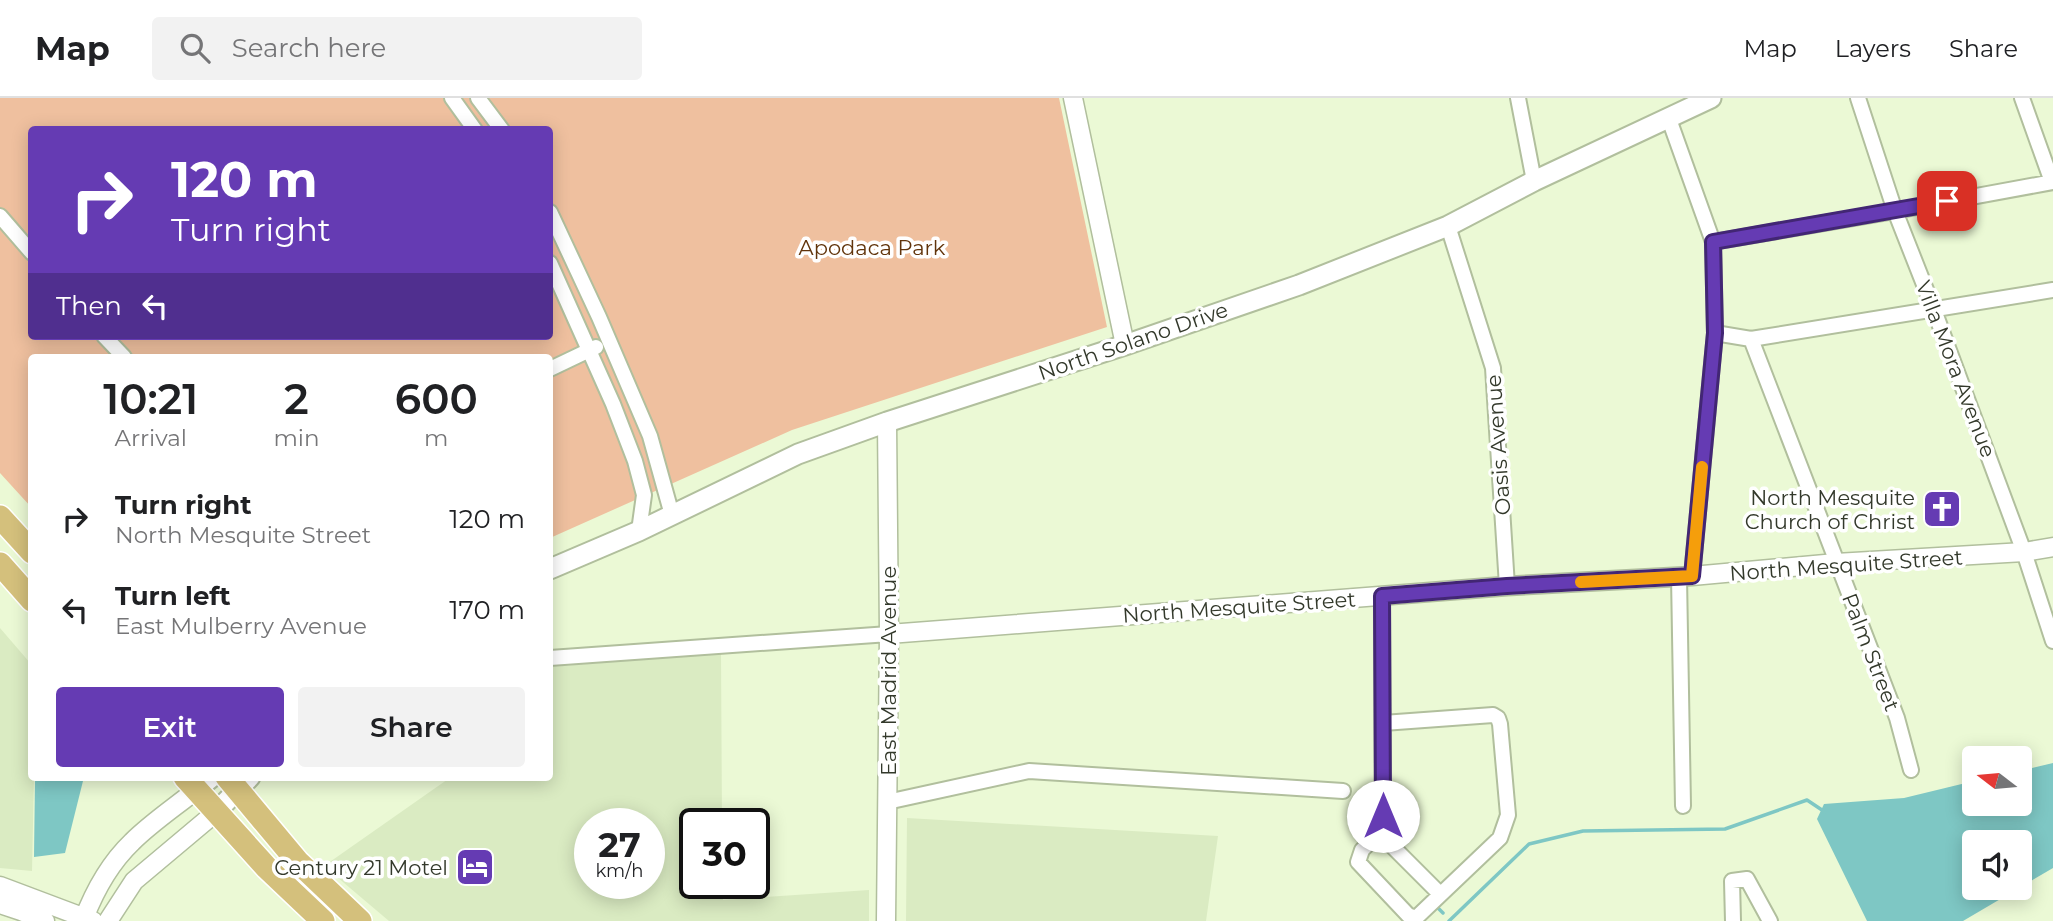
<!DOCTYPE html>
<html lang="en">
<head>
<meta charset="utf-8">
<style>
  :root { --surface:#fff; --page:#f2f2f2; --text:#202124; --muted:#757577; --line:#e0e0e0; --accent:#653bb3 }
  body { margin:0; font-family:Montserrat,sans-serif; background:var(--page); color:var(--text); height:100vh; display:flex; flex-direction:column; font-size:26px; white-space:nowrap }
  * { box-sizing:border-box; margin:0 }
  p { font-size:23px; color:var(--muted) }
  .icon { flex:none; width:38px; height:38px; fill:none; stroke:currentColor; stroke-width:2; stroke-linecap:round; stroke-linejoin:round }
  .map { position:relative; flex:1; overflow:hidden }
  .panel { position:absolute; left:28px; top:256px; width:525px; height:427px; display:flex; flex-direction:column; background:var(--surface); border-radius:7px; box-shadow:0 4px 18px #0003 }
  .panel>* { flex:none }
  .banner { position:absolute; left:28px; top:28px; width:525px; height:214px; border-radius:7px; box-shadow:0 4px 18px #0003; background:#653bb3; color:#fff; overflow:hidden }
  .needle { width:46px; rotate:286deg }
  .tools { position:absolute; left:1962px; top:648px; display:grid; gap:14px }
  .tools a { display:grid; place-items:center; width:70px; height:70px; border-radius:7px; background:var(--surface); box-shadow:0 4px 18px #0003; font-size:35px }
  .speed { position:absolute; left:574px; top:710px; display:flex; gap:14px; font-size:35px; font-weight:700; text-align:center }
  .speed>* { display:grid; place-content:center; width:91px; height:91px; border-radius:50%; background:var(--surface); box-shadow:0 4px 18px #0003; line-height:1 }
  .speed small { font-size:18px; font-weight:400 }
  .speed .limit { border:4px solid #111; border-radius:10px; background:#fff; color:#111 }
  .pin { position:absolute; display:grid; place-items:center; width:60px; height:60px; color:#fff; margin:-30px; border-radius:14px; box-shadow:0 4px 10px #0006 }
  .me { position:absolute; width:77px; margin:-38px; rotate:0deg; stroke-linejoin:round; filter:drop-shadow(0 0 5px #0008) }
  .turn { display:flex; align-items:center; gap:24px; height:147px; padding:0 28px; font-size:32px }
  .turn .icon { width:91px; height:91px; stroke-width:2.5 }
  .turn b { display:block; font-size:49px; line-height:60px }
  .then { display:flex; align-items:center; height:66px; padding:0 28px; background:#0003; gap:14px; font-size:26px }
  .eta { display:flex; justify-content:space-evenly; align-items:center; height:119px; text-align:center }
  .eta b { font-size:42px; font-weight:600; line-height:49px }
  .action { display:flex; gap:14px; margin-top:auto; padding:14px 28px }
  .action a { flex:1; height:80px; border-radius:7px; background:var(--accent); color:#fff; font-size:28px; font-weight:600; line-height:80px; text-align:center }
  .action a+a { background:var(--page); color:var(--text) }
  ul { padding:0; list-style:none }
  li { display:flex; align-items:center; gap:21px; height:91px; padding:0 28px }
  li div { flex:1 }
  li b { display:block; font-size:26px }
  li em { font-style:normal }
  header { display:flex; align-items:center; gap:42px; box-sizing:border-box; height:98px; padding:0 35px; background:var(--surface); border-bottom:2px solid var(--line) }
  header strong { font-size:33px }
  nav { display:flex; gap:38px; margin-inline-start:auto; font-size:24px }
  .search { width:490px; height:63px; background:var(--page); display:flex; align-items:center; gap:18px; box-sizing:border-box; padding:0 24px; border-radius:7px; color:var(--muted); font-size:26px }
  .map>svg:first-child { display:block }
</style>
</head>
<body>
<header>
<strong>Map</strong>
<div class="search"><svg class="icon" aria-label="search" viewBox="0 0 24 24"><circle cx="10" cy="10" r="6"/><path d="M15 15l6 6"/></svg>Search here</div>
<nav><a>Map</a><a>Layers</a><a>Share</a></nav>
</header>
<div class="map">
<svg width="2053" height="823" viewBox="0 0 2053 823">
  <rect width="100%" height="100%" fill="#ebf9d5"/>
  <!-- built -->
  <path fill="#daebc2" fill-rule="evenodd" d="M 0,530 L 31,566 L 32,679 L 34,679 L 32,773 L 0,770 Z
    M 721,555 L 722,726 L 695,726 L 695,786 L 723,786 L 723,802 L 869,792 L 869,823 L 389,823 L 324,768 L 451,679 L 550,679 L 550,569 ZM 590,726 L 649,726 L 649,786 L 590,786 Z
    M 907,720 L 1218,738 L 1206,823 L 906,823 Z"/>
  <!-- green -->
  <path fill="#efc09f" fill-rule="evenodd" d="M 0,0 L 1059,0 L 1107,229 L 792,332 L 550,440 L 550,259 L 32,259 L 31,409 L 0,375 ZM 32,32 L 550,32 L 550,238 L 32,238 Z"/>
  <!-- water -->
  <path fill="#7ec7c4" fill-rule="evenodd" d="M 2053,665 L 2053,770 L 1963,823 L 1867,823 L 1817,721 L 1824,706 L 1904,700 L 1974,683 L 1974,705 L 2020,705 L 2020,673 ZM 1974,744 L 2020,744 L 2020,789 L 1974,789 Z
    M 35,679 L 84,679 L 65,755 L 34,759 Z"/>
  <g fill="none" stroke-linecap="round" stroke-linejoin="round">
    <!-- stream -->
    <path stroke="#7ec7c4" stroke-width="3.5" d="M 1435,807 L 1443,815
      M 1449,823 L 1529,746 L 1583,733 L 1725,731 L 1807,702 L 1825,714"/>
    <defs>
      <path id="minor" d="M 452,0 L 475,32
        M 478,0 L 502,32
        M 1518,0 L 1534,83
        M 1858,0 L 1895,113 L 1934,212 L 2024,454 L 2053,543
        M 2022,0 L 2052,84
        M 1669,21 L 1713,144 L 1715,235 L 1692,478
        M 550,114 L 599,219 L 650,338 L 672,417
        M 0,118 L 32,155
        M 1448,128 L 1493,270 L 1507,488
        M 1713,144 L 1895,113 L 2053,84
        M 550,165 L 613,306 L 635,363 L 644,397 L 639,433
        M 1715,235 L 1751,241 L 2053,192
        M 104,238 L 124,259
        M 1751,241 L 1897,620 L 1911,672
        M 550,271 L 596,249
        M 1679,479 L 1683,708
        M 1382,498 L 1383,718 L 1379,735 L 1362,752 L 1358,764 L 1408,817 L 1413,819 L 1418,818 L 1500,740 L 1508,717 L 1500,626 L 1498,620 L 1493,617 L 1383,625
        M 550,560 L 889,536
        M 887,704 L 1029,673 L 1343,693
        M 1379,735 L 1440,796
        M 1733,823 L 1732,783 L 1747,781 L 1770,823"/>
      <path id="tertiary" d="M 1073,0 L 1125,247
        M 889,536 L 1507,488 L 1692,478 L 1836,465 L 2024,454 L 2053,449
        M 0,788 L 93,823
        M 0,806 L 21,813 L 45,823
        M 83,823 C 94,794 109,766 132,744 C 151,725 175,709 196,692
        M 108,823 L 134,783 L 215,715
        M 886,823 L 889,536 L 887,324"/>
      <path id="secondary" d="M 550,471 L 639,433 L 798,356 L 887,324 L 1125,247 L 1299,187 L 1448,128 L 1534,83 L 1711,0
        M 196,692 L 212,679
        M 215,715 L 250,679"/>
      <path id="primary" d="M 0,419 L 32,454
        M 0,466 L 32,502
        M 185,679 L 267,770 L 323,823
        M 227,679 L 298,764 L 360,823"/>
    </defs>
    <!-- minor casing -->
    <use href="#minor" stroke="#b1bf9d" stroke-width="18"/>
    <!-- tertiary casing -->
    <use href="#tertiary" stroke="#b1bf9d" stroke-width="21"/>
    <!-- secondary casing -->
    <use href="#secondary" stroke="#b1bf9d" stroke-width="23"/>
    <!-- primary casing -->
    <use href="#primary" stroke="#fff" stroke-width="26"/>
    <!-- minor -->
    <use href="#minor" stroke="#fff" stroke-width="14"/>
    <!-- tertiary -->
    <use href="#tertiary" stroke="#fff" stroke-width="18"/>
    <!-- secondary -->
    <use href="#secondary" stroke="#fff" stroke-width="19"/>
    <!-- primary -->
    <use href="#primary" stroke="#d4c07c" stroke-width="23"/>
  </g>
  <g fill="none" stroke-linecap="round" stroke-linejoin="round">
    <defs>
      <path id="route" d="M 1383,718 L 1382,498 L 1507,488 L 1692,478 L 1715,235 L 1713,144 L 1947,103"/>
    </defs>
    <!-- route casing -->
    <use href="#route" stroke="#422674" stroke-width="18"/>
    <!-- route -->
    <use href="#route" stroke="#653bb3" stroke-width="12"/>
    <!-- slow -->
    <path stroke="#f59e0b" stroke-width="12" d="M 1581,484 L 1692,478 L 1702,369"/>
  </g>
  <!-- icons -->
  <defs>
    <symbol id="church-square" viewBox="-11 -11 22 22"><rect x="-9" y="-9" width="18" height="18" rx="4" fill="#653bb3" stroke="#fff"/><path d="M-1.2-6h2.4v3.5h3.3v2.4h-3.3V6h-2.4V-.1h-3.3v-2.4h3.3Z" fill="#fff"/></symbol>
    <symbol id="hotel-square" viewBox="-11 -11 22 22"><rect x="-9" y="-9" width="18" height="18" rx="4" fill="#653bb3" stroke="#fff"/><path d="M-6-4.5h1.5V1H6V5H4.5V3h-9V5H-6ZM-4 0a1.8 1.8 0 1 1 3.6 0ZM.5 0V-2.5h3Q6-2.5 6 0Z" fill="#fff"/></symbol>
  </defs>
  <g fill-rule="evenodd">
    <use href="#church-square" x="1920" y="389" width="44" height="44"/>
    <use href="#hotel-square" x="453" y="747" width="44" height="44"/>
  </g>
  <g text-anchor="middle" dominant-baseline="central" stroke-width="7" stroke-linejoin="round" paint-order="stroke">
    <!-- park labels -->
    <g font-size="21" fill="#61340b" stroke="#fff">
      <text x="872" y="149">Apodaca Park</text>
    </g>
    <!-- street labels -->
    <g font-size="21" fill="#33392b" stroke="#fff">
      <text transform="translate(1133 243) rotate(-19)">North Solano Drive</text>
      <text transform="translate(1956 271) rotate(69)">Villa Mora Avenue</text>
      <text transform="translate(1498 347) rotate(-94)">Oasis Avenue</text>
      <text transform="translate(1846 467) rotate(-4)">North Mesquite Street</text>
      <text transform="translate(1239 509) rotate(-4)">North Mesquite Street</text>
      <text transform="translate(1871 554) rotate(69)">Palm Street</text>
      <text transform="translate(888 573) rotate(-90)">East Madrid Avenue</text>
    </g>
    <!-- poi labels -->
    <g font-size="21" fill="#33392b" stroke="#fff" text-anchor="end">
      <text x="1915" y="399">North Mesquite<tspan x="1915" dy="24">Church of Christ</tspan></text>
      <text x="448" y="769">Century 21 Motel</text>
    </g>
  </g>
</svg>
<div class="tools">
<a><svg class="needle" viewBox="-14 -14 28 28"><path d="M0-13l5 13h-10z" fill="#e53935"/><path d="M0 13l5-13h-10z" fill="#757577"/></svg></a>
<a><svg class="icon" aria-label="sound" viewBox="0 0 24 24"><path d="M4 9h4l5-4v14l-5-4H4zM17 9q2 3 0 6"/></svg></a>
</div>
<div class="speed"><div>27<small>km/h</small></div><div class="limit">30</div></div>
<div class="pin" style="left:1947px;top:103px;background:#d93025"><svg class="icon" aria-label="arrive" viewBox="0 0 24 24"><path d="M6 21V4h12l-3 4 3 4H6"/></svg></div>
<svg class="me" style="left:1383px;top:718px" viewBox="-20 -20 40 40"><circle r="19" fill="#fff"/><path d="M0-13L10 11 0 6-10 11z" fill="#653bb3"/></svg>
<div class="banner">
<div class="turn"><svg class="icon" aria-label="right" viewBox="0 0 24 24"><path d="M7 20v-9h11M14 6l5 5-5 5"/></svg><div><b>120 m</b>Turn right</div></div>
<div class="then">Then<svg class="icon" aria-label="left" viewBox="0 0 24 24"><path d="M17 20v-9H6M10 6l-5 5 5 5"/></svg></div>
</div>
<section class="panel">
<div class="eta">
<div><b>10:21</b><p>Arrival</p></div>
<div><b>2</b><p>min</p></div>
<div><b>600</b><p>m</p></div>
</div>
<ul>
<li><svg class="icon" aria-label="right" viewBox="0 0 24 24"><path d="M7 20v-9h11M14 6l5 5-5 5"/></svg><div><b>Turn right</b><p>North Mesquite Street</p></div><em>120 m</em></li>
<li><svg class="icon" aria-label="left" viewBox="0 0 24 24"><path d="M17 20v-9H6M10 6l-5 5 5 5"/></svg><div><b>Turn left</b><p>East Mulberry Avenue</p></div><em>170 m</em></li>
</ul>
<div class="action"><a>Exit</a><a>Share</a></div>
</section>
</div>
</body>
</html>
